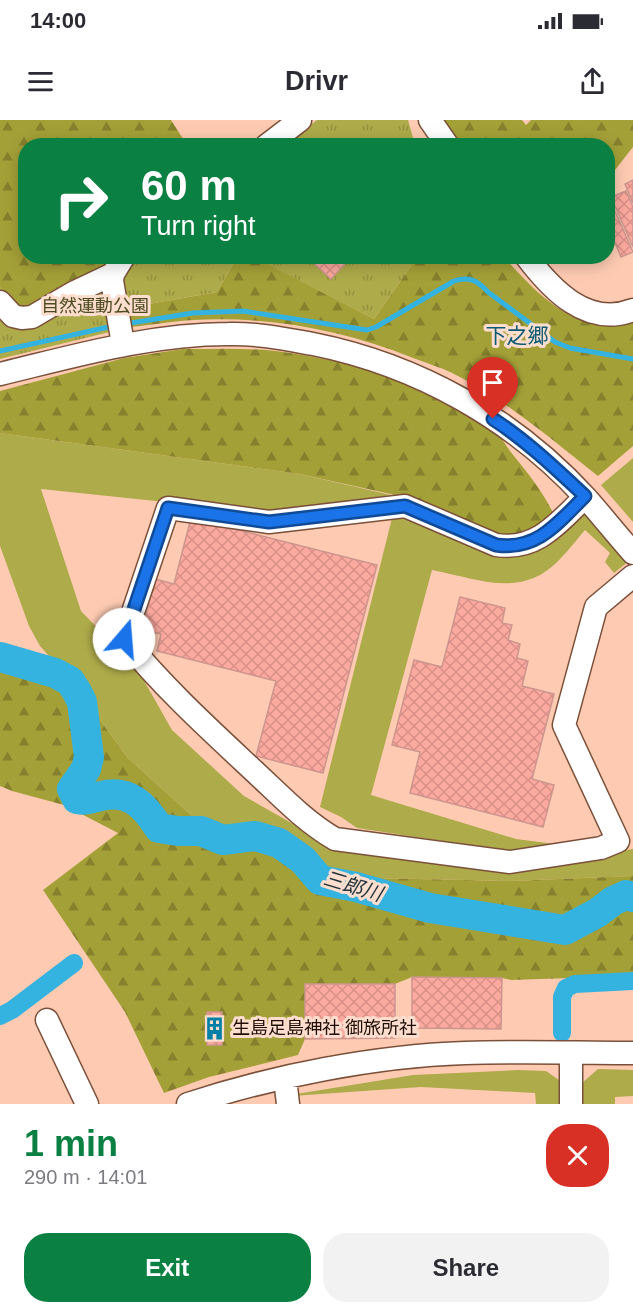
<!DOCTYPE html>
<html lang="en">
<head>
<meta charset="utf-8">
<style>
  :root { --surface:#fff; --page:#f2f2f3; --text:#2b2b33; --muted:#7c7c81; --accent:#0b8043 }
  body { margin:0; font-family:Helvetica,"Noto Sans JP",sans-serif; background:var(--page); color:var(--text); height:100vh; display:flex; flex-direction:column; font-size:22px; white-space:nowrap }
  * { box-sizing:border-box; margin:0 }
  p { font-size:20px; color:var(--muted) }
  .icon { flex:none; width:33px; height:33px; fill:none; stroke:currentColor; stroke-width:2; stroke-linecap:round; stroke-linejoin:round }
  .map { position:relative; height:984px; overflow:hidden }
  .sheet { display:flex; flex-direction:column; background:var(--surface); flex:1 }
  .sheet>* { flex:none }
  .guide { position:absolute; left:18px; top:18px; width:597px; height:126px; border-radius:24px; box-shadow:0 3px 15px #0003; background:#0b8043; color:#fff; overflow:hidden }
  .pin { position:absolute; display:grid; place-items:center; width:51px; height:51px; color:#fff; margin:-62px -26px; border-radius:50% 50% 50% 0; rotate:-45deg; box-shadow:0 0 6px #0007 }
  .pin .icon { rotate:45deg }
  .me { position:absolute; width:66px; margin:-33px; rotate:18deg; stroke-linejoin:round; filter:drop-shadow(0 0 4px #0008) }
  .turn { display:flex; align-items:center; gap:21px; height:126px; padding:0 24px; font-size:27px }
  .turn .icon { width:78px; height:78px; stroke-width:2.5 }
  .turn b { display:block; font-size:42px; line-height:51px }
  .round { display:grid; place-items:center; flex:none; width:63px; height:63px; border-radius:24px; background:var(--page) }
  .summary { display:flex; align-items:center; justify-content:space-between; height:102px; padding:0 24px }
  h1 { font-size:36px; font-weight:700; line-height:45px; color:var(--accent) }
  .button { display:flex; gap:12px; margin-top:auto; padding:12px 24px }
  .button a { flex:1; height:69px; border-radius:24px; background:var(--accent); color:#fff; font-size:24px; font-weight:700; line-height:69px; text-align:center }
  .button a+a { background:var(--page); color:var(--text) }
  .status { display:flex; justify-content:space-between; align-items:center; height:42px; padding:0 30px; background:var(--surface); direction:ltr }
  .status svg { height:16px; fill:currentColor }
  header { display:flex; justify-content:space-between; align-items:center; height:78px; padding:0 24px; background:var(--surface); font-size:27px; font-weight:700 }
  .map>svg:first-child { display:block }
</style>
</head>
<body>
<div class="status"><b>14:00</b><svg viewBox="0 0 49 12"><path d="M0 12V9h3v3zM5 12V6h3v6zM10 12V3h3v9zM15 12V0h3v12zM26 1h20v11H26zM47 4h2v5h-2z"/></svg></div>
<header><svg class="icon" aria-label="menu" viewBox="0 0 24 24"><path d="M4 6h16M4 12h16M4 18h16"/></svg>Drivr<svg class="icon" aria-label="share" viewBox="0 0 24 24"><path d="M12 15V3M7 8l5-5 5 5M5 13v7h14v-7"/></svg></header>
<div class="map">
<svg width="633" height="984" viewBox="0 0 633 984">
  <defs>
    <pattern id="forest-firs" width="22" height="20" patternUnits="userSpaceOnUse" patternTransform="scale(1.5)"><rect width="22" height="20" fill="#a4a038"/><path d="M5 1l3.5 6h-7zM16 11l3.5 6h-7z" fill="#85812d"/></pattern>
    <pattern id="park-tufts" width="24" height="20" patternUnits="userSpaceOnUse" patternTransform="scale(1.5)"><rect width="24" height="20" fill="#aeab4a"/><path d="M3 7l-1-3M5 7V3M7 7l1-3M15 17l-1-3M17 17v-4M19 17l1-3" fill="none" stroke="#95923f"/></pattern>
    <pattern id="building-cross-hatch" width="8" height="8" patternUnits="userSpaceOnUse" patternTransform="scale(1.5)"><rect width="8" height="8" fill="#fca99f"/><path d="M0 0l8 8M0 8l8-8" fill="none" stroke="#d89087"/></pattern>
  </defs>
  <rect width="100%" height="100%" fill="#fecbb2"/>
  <!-- grass -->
  <path fill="#aeab4a" d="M 0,313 L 300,354 L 391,375 L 270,393 L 41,369 L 81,491 L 138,550 L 172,610 L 244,676 L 316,717 L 510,746 L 633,729 L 633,756 L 511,761 L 326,757 L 307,737 L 260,713 L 231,713 L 191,695 L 128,638 L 89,585 L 75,558 L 58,546 L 40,526 L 29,506 L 0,426 Z
    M 633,338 L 633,402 L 601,365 Z
    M 582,387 L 629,441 L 614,453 L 605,442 L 610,433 L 585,410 C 577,419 570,429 561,438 C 523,480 479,459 432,450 L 371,675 L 516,719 L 555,724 L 514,732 L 357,708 L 341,697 L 320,687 L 392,398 L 406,394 L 493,431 Z
    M 598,949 L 633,950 L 633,976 L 615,977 L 615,984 L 582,984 L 582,963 Z
    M 518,950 L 546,951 L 559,960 L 559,984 L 536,984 L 535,973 L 421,967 L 278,977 L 413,955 Z"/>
  <!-- forest -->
  <path fill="url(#forest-firs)" d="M 0,0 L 171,0 L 187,25 L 26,26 L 26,136 L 112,137 L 99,152 L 28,189 C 15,188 8,176 0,167 Z
    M 439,0 L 522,0 L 526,5 L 531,0 L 633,0 L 633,27 L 608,59 L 608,26 L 455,25 Z
    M 253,136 L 374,199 L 417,137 L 504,137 C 529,165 572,213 616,203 C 621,201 627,198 633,196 L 633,326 L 598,356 C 551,319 505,279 452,253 C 440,247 426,243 413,238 C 343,210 270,196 194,200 C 173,201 151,205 130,207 L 126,188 L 217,172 L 237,137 Z
    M 183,229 C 211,229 239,228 266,230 C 337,237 437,264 493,309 C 500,315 505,324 510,331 C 526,351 543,371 554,395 L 538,410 L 508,420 L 404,377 L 300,354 L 0,313 L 0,271 L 124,238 Z
    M 0,531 L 58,546 L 75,558 L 89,585 L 128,638 L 191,695 L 231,713 L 260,713 L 282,719 L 307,737 L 326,757 L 511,761 L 633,756 L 633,856 L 511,860 L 502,858 L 412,857 L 395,864 L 305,864 L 305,919 L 298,935 L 209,957 L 164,973 L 125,892 L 43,770 L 118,713 L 64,685 L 12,671 L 0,666 Z"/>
  <!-- park -->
  <path fill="url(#park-tufts)" d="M 317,0 L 408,0 L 415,25 L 282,26 Z
    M 132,137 L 237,137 L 217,172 L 126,188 L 130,207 L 0,239 L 0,167 C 8,176 15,188 28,189 Z
    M 253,137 L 417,137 L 374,199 Z"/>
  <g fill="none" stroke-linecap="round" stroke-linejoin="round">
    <!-- stream -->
    <path stroke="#35b3e0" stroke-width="5" d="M 125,204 L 193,193 L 243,191 L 367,210 L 376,207 L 454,161 C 469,156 477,160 488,172 L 555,222 L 570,228 L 633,239
      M 0,231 L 113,206"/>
    <!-- canal -->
    <path stroke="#35b3e0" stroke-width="18" d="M 0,896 L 12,890 L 74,843
      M 562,913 L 562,877 L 566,868 L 575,864 L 633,861"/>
    <!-- river -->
    <path stroke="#35b3e0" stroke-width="30" d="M 0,537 L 55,553 L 70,561 L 77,572 L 82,582 L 89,637 L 86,649 L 72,669 L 77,679 C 86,681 92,678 101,676 C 129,669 144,685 159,708 L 178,711 L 201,711 L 223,720 L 255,716 L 279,723 L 303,740 L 320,760 L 356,767 L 430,788 L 565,810 L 597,793 L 613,781 L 626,775 L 633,777"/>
  </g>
  <!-- building -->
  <path fill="url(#building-cross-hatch)" stroke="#cc958e" stroke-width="1.5" d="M 633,60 L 633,83 L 625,64 Z
    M 626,71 L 633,87 L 633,127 L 611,77 Z
    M 611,82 L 633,132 L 621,137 L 608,106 L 608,84 Z
    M 306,136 L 352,136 L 331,159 Z
    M 191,398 L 377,445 L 323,653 L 256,636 L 276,561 L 157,531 L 161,514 L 142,510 L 155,459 L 174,464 Z
    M 460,477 L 505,488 L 502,503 L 512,505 L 508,520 L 520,524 L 517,538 L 528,541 L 522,566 L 554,574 L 532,659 L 554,665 L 543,707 L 410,673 L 420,632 L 392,625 L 414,540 L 442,547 Z
    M 412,857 L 502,858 L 501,909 L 412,908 Z
    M 305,864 L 395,864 L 395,918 L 305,919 Z
    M 207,892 L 222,892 L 222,925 L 207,925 Z"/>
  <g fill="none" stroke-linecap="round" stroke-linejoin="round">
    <defs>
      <path id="minor" d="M 430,0 L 448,26
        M 266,26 L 300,0
        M 526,136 C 551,169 587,208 633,190
        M 0,182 L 13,196 L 22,198 L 32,197 L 73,173 L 113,154
        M 123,224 L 112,161 L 113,154 L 124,136
        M 0,254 C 75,236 150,214 228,214 C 256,213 285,219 313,224 C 418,245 514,299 586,378 C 602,396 617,415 633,433
        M 585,377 C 558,403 537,431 496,425 L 405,386 L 269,402 L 168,388 L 124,519 C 163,567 209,609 254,651 C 280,675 304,701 335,719 L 510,742 L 601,728 L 618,721 L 564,605 L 596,487 L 633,456
        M 47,900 L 87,984
        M 285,958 L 288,984
        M 188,984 C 273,956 375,936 465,933 C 521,931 577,933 633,933
        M 571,984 L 571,933"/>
    </defs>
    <!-- minor casing -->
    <use href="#minor" stroke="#7b503a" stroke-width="25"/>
    <!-- minor -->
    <use href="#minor" stroke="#fff" stroke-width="22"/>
  </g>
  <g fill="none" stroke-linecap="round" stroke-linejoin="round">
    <defs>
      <path id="route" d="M 124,519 L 168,388 L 269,402 L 405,386 L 496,425 C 537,431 558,403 585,376 C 556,349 527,321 493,299"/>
    </defs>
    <!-- route casing -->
    <use href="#route" stroke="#114b97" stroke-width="15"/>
    <!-- route -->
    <use href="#route" stroke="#1a73e8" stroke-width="10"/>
  </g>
  <!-- icons -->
  <defs>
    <symbol id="building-bare" viewBox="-9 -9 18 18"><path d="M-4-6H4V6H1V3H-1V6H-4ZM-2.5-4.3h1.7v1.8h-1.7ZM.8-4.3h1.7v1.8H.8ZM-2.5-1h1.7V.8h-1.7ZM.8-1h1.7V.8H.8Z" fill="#0280a6" stroke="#fcddce" stroke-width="2.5" paint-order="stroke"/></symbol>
  </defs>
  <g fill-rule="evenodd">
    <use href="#building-bare" x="198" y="892" width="33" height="33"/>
  </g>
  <g text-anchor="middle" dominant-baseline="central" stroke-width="6" stroke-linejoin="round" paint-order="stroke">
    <!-- park labels -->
    <g font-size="18" fill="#4c4a20" stroke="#fcddce">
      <text x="95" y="186">自然運動公園</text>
    </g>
    <!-- poi labels -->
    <g font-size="18" fill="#1f0e06" stroke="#fcddce" text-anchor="start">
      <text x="232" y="908">生島足島神社 御旅所社</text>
    </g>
    <!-- water labels -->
    <g font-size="20" font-style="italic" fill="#1e333c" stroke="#fcddce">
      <text transform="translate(353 766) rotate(17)">三郎川</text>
    </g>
    <!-- quarter labels -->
    <g font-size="21" fill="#0c5a73" stroke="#fcddce">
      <text x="517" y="215">下之郷</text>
    </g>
  </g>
</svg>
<div class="pin" style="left:493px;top:299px;background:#d93025"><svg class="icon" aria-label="arrive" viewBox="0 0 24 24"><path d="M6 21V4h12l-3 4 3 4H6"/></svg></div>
<svg class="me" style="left:124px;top:519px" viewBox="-20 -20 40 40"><circle r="19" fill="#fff"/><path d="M0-13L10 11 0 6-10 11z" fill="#1a73e8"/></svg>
<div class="guide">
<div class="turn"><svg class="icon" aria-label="right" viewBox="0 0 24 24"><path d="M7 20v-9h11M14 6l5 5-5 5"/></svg><div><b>60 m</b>Turn right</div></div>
</div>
</div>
<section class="sheet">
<div class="summary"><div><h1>1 min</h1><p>290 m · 14:01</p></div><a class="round" style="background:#d93025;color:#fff"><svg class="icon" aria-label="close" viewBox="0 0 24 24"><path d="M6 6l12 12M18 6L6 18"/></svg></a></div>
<div class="button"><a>Exit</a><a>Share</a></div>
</section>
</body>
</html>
